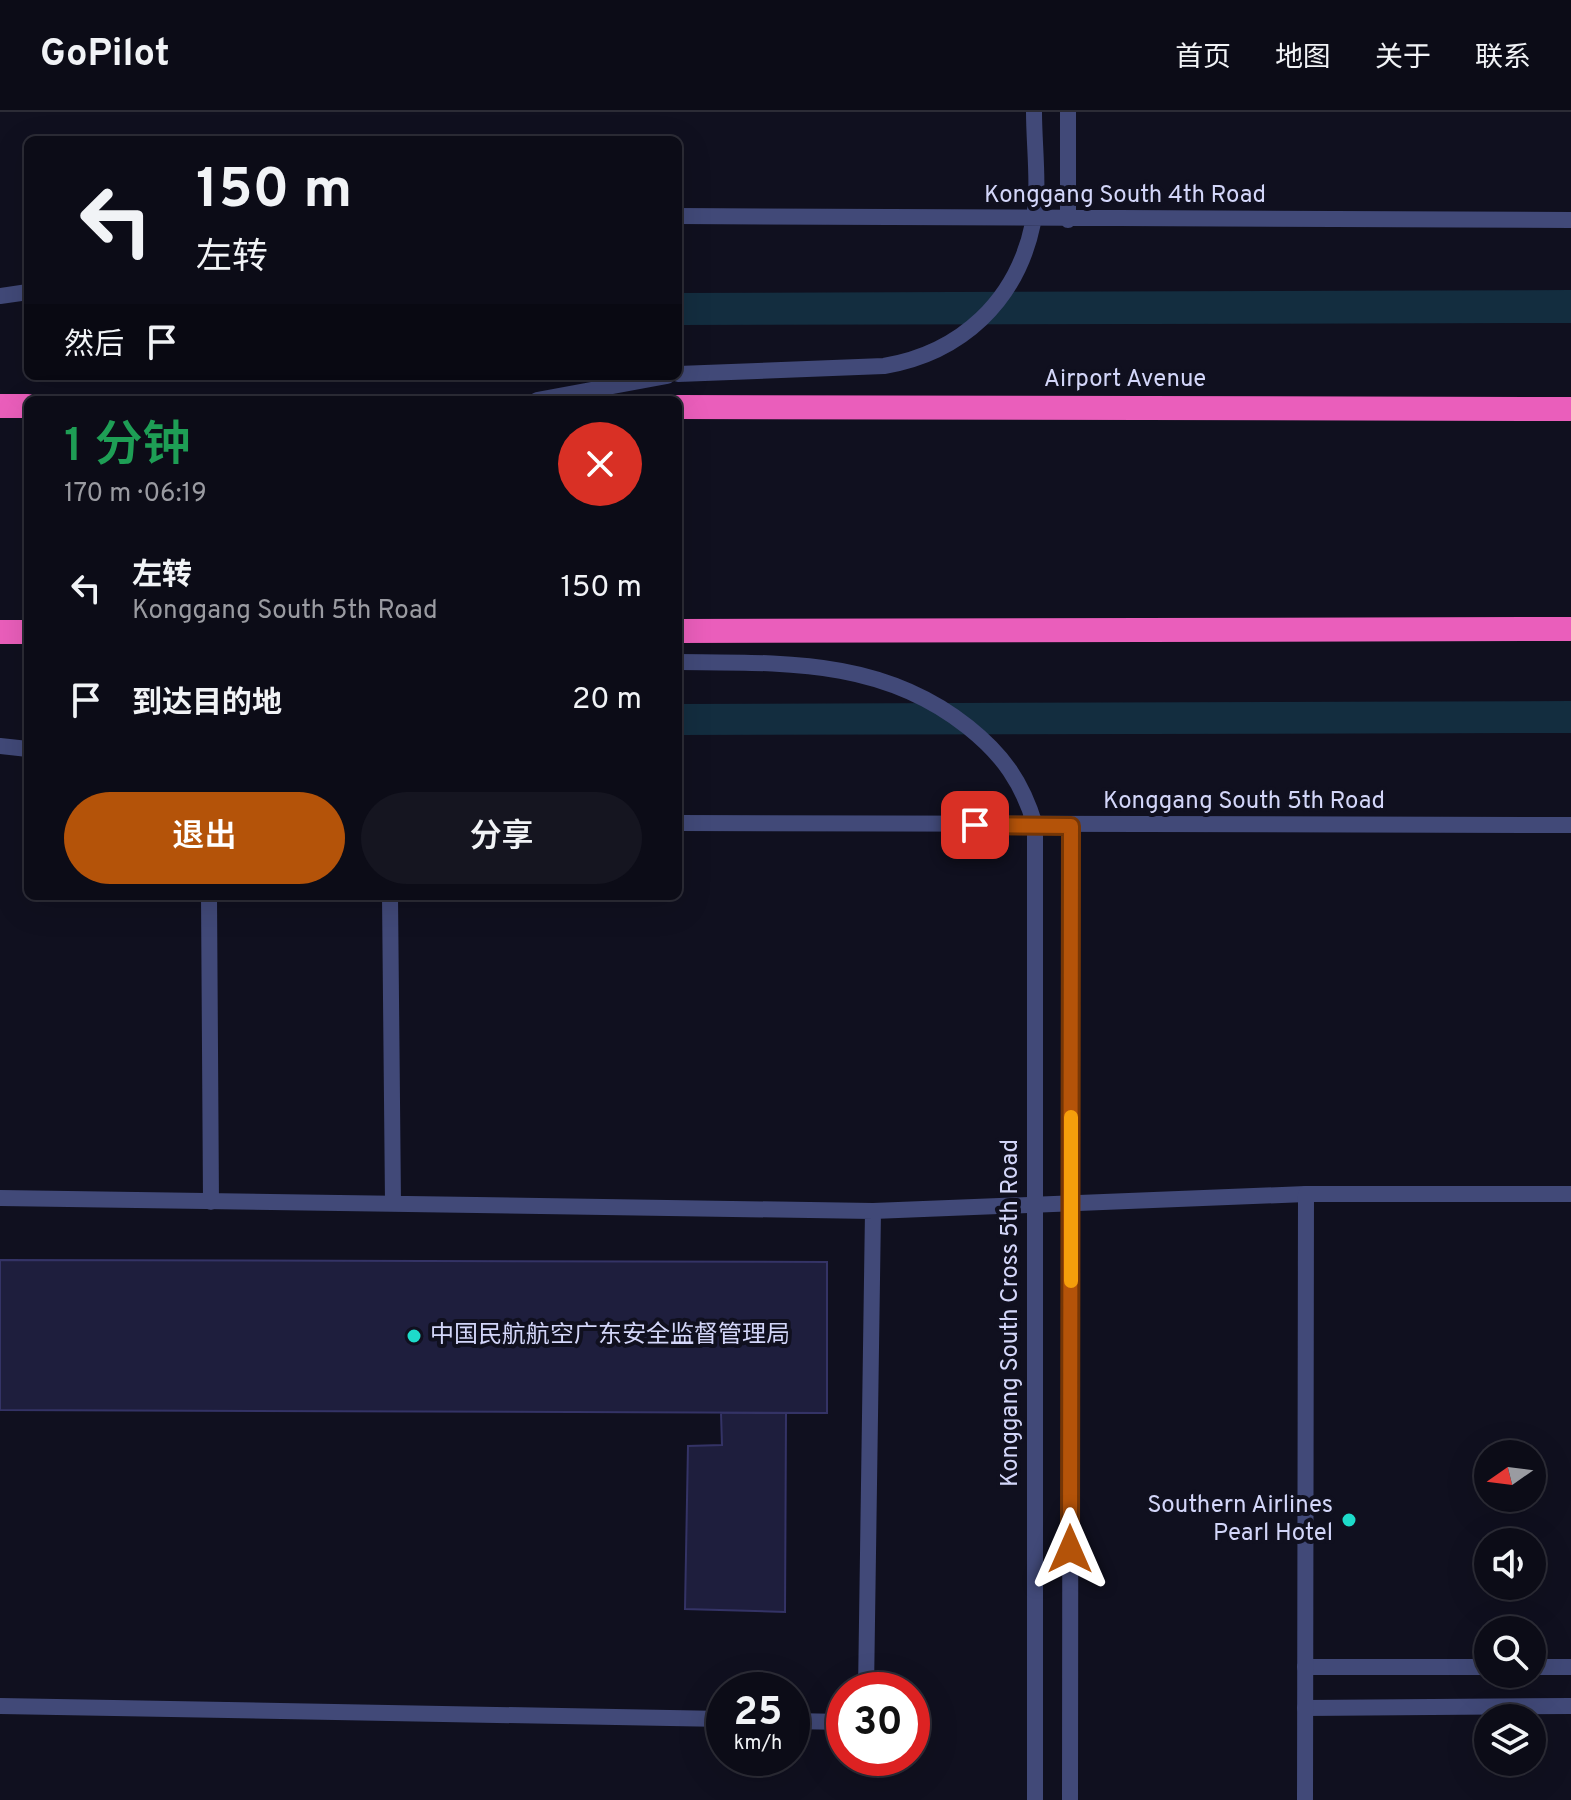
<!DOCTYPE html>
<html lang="zh">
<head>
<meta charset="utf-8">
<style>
  :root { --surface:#0c0c17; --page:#151520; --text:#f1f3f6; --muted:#9a9ba1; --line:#2c2c36; --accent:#b45309 }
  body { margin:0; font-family:Overpass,"Noto Sans SC",sans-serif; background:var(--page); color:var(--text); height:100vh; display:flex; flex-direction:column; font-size:30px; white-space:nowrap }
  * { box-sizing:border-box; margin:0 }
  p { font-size:26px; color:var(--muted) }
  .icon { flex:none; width:44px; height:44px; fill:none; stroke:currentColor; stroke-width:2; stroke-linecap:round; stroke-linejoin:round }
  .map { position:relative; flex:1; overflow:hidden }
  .sheet { position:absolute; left:24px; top:284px; width:658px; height:504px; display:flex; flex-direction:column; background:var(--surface); border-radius:12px; box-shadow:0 8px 32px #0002,0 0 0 2px var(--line) }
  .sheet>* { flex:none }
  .top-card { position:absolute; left:24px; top:24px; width:658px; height:244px; border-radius:12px; box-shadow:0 8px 32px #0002,0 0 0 2px var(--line); background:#0c0c17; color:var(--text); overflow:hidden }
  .needle { width:52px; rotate:256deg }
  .buttons { position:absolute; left:1474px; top:1328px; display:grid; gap:16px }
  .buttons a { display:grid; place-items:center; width:72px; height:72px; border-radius:50%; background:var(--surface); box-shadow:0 8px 32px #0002,0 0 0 2px var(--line); font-size:40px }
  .speed { position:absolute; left:706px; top:1560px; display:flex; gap:16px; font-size:40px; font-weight:700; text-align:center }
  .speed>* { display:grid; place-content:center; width:104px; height:104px; border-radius:50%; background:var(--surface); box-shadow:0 8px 32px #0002,0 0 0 2px var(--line); line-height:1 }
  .speed small { font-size:20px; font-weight:400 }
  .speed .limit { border:12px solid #d22; background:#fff; color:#111 }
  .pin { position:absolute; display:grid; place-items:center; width:68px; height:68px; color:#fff; margin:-34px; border-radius:16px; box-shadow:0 4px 12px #0006 }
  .me { position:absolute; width:88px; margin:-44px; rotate:0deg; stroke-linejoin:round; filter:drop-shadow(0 0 6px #0008) }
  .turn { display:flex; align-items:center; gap:28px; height:168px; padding:0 40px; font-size:36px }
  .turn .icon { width:104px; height:104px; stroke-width:2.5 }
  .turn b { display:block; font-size:56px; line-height:68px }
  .then { display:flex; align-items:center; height:76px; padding:0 40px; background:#0003; gap:16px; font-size:30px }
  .round { display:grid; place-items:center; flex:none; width:84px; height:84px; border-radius:42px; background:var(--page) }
  .summary { display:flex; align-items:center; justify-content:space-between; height:136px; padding:0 40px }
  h1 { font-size:48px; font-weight:600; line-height:60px; color:#1e9e55 }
  .primary-button { display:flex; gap:16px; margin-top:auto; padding:16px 40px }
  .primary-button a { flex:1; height:92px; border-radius:48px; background:var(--accent); color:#fff; font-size:32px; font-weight:600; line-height:92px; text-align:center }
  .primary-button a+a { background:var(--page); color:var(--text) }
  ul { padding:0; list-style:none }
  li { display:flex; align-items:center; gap:24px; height:112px; padding:0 40px }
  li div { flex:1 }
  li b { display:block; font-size:30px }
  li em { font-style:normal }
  header { display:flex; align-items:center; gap:48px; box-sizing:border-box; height:112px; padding:0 40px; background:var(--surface); border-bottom:2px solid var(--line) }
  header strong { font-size:38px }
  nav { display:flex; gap:44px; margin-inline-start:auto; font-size:28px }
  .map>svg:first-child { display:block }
</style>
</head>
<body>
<header>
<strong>GoPilot</strong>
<nav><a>首页</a><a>地图</a><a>关于</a><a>联系</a></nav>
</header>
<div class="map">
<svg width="1571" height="1688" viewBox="0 0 1571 1688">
  <rect width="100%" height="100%" fill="#10101f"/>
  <!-- water -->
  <path fill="#132d3f" d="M 1571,178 L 1571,211 L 678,213 L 678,181 Z
    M 1571,589 L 1571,621 L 678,623 L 678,592 Z"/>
  <!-- building -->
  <path fill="#1e1e3d" stroke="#343366" stroke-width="2" d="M 0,1148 L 827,1150 L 827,1301 L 0,1298 Z
    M 721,1301 L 786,1301 L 785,1500 L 685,1497 L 688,1334 L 722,1333 Z"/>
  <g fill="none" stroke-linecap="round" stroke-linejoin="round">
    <!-- lane -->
    <path stroke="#414978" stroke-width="16" d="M 209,784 L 211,1090
      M 390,784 L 393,1091
      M 0,1086 L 873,1099 L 866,1578
      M 873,1099 L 1306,1082
      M 1305,1555 L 1488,1555
      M 1532,1555 L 1571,1555
      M 0,1594 L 724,1607
      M 1305,1596 L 1571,1594
      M 792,1609 L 844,1610"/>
    <!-- street -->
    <path stroke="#414978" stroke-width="16" d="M 678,104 L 1571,108
      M 1068,108 L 1068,0
      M 0,184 L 28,180
      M 678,262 L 884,254 C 961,241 1017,189 1033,111 C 1040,77 1034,35 1034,0
      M 537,288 L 667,264
      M 678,550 C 783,551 882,546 968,615 C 1003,643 1022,670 1035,713 L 1035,1688
      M 0,634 L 28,637
      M 678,711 L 1571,713
      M 1070,1688 L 1071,714
      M 1305,1688 L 1306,1082 L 1571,1082"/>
    <!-- highway -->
    <path stroke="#ea5ebb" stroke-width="24" d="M 0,294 L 28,294
      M 678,295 L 1571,297
      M 678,519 L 1571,517
      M 0,520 L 28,520"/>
  </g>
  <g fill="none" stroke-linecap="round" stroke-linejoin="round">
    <defs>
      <path id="route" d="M 975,713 L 1071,714 L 1070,1437"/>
    </defs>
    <!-- route casing -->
    <use href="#route" stroke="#753606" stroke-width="20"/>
    <!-- route -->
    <use href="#route" stroke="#b45309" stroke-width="14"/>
    <!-- slow -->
    <path stroke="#f59e0b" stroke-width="14" d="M 1071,1169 L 1071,1005"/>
  </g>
  <!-- markers -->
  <g fill="#1ddbca" stroke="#10101f" stroke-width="3">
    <circle cx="414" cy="1224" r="8"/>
    <circle cx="1349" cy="1408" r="8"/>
  </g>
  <g text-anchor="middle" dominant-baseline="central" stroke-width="8" stroke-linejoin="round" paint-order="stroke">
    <!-- street labels -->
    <g font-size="24" fill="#d3d6f9" stroke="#10101f">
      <text x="1125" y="84">Konggang South 4th Road</text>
      <text x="1125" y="268">Airport Avenue</text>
      <text x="1244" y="690">Konggang South 5th Road</text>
      <text transform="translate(1011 1201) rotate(-90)">Konggang South Cross 5th Road</text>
    </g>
    <!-- poi labels -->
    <g font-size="24" fill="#d3d6f9" stroke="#10101f" text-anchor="start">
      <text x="430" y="1224">中国民航航空广东安全监督管理局</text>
      <text x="1333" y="1394" text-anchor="end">Southern Airlines<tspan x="1333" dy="28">Pearl Hotel</tspan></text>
    </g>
  </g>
</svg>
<div class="buttons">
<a><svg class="needle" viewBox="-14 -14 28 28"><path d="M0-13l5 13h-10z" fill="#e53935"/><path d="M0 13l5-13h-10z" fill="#9a9ba1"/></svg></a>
<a><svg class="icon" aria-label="sound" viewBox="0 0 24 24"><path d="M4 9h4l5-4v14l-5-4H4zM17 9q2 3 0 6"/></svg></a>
<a><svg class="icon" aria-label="search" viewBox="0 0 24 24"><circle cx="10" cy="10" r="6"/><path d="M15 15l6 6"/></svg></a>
<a><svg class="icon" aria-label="layers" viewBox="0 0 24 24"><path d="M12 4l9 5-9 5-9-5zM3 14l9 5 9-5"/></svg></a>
</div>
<div class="speed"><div>25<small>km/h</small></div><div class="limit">30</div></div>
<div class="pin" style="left:975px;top:713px;background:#d93025"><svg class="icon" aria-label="arrive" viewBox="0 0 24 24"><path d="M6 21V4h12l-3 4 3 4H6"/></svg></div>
<svg class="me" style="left:1070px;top:1437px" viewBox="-20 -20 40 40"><path d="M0-17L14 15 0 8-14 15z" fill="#b45309" stroke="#fff" stroke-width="4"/></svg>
<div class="top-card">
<div class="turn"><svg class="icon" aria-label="left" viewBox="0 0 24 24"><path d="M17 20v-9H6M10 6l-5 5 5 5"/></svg><div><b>150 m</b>左转</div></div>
<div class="then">然后<svg class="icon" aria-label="arrive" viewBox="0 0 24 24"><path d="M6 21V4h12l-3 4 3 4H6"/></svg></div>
</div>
<section class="sheet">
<div class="summary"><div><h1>1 分钟</h1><p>170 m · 06:19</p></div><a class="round" style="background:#d93025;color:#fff"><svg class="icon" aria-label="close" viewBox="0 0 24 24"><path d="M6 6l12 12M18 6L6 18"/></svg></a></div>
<ul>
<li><svg class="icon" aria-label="left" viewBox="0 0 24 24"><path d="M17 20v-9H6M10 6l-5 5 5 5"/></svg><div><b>左转</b><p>Konggang South 5th Road</p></div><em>150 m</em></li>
<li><svg class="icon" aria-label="arrive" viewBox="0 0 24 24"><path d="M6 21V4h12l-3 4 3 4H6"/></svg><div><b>到达目的地</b></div><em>20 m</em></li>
</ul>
<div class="primary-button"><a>退出</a><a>分享</a></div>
</section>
</div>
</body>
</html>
